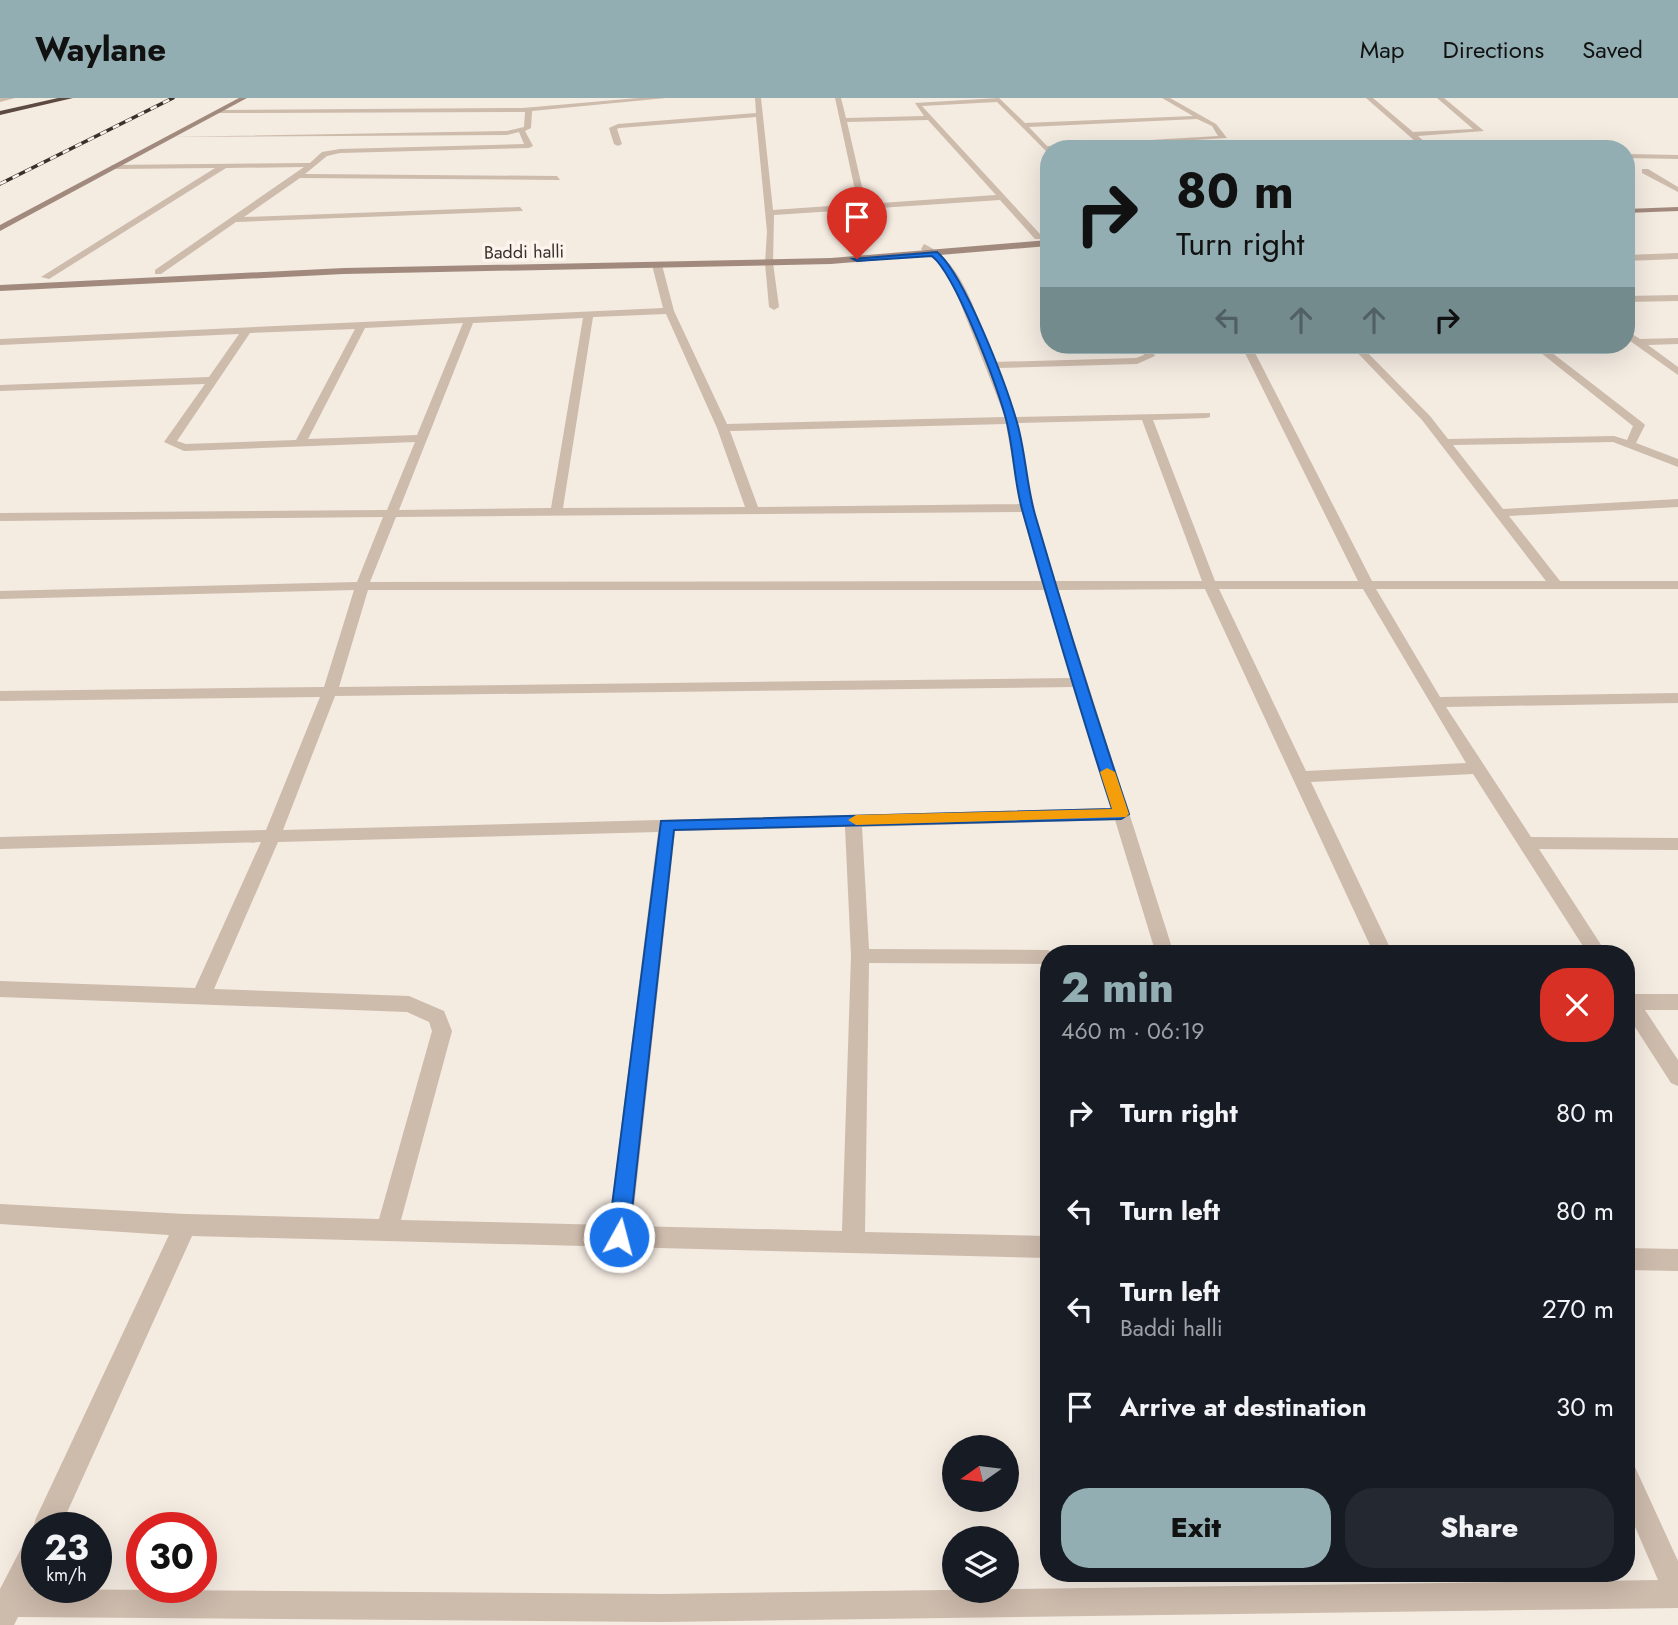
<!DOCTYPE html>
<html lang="en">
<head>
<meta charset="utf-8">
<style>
  :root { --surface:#171b24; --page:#242831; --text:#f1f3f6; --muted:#9ea1a6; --accent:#92aeb2 }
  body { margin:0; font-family:Jost,sans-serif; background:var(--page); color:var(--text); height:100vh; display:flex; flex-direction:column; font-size:26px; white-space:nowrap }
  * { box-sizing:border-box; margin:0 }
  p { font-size:23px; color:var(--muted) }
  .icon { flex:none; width:38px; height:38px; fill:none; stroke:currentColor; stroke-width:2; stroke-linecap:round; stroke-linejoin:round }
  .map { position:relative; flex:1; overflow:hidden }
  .drawer { position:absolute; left:1040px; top:847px; width:595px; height:637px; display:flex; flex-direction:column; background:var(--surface); border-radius:28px; box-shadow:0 7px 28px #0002 }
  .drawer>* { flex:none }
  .banner { position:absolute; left:1040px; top:42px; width:595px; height:214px; border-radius:28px; box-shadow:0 7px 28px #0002; background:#92aeb2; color:#111; overflow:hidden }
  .needle { width:46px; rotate:256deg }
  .controls { position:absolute; left:942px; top:1337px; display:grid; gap:14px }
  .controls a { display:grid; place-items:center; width:77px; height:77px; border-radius:50%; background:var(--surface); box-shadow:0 7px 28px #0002; font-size:35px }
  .speed { position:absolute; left:21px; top:1414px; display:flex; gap:14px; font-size:35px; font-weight:700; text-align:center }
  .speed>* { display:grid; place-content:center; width:91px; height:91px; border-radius:50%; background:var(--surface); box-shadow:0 7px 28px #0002; line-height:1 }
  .speed small { font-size:18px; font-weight:400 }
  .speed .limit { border:10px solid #d22; background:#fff; color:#111 }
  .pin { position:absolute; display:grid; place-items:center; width:60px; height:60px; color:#fff; margin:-72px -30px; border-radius:50% 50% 50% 0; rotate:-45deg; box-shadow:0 0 7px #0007 }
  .pin .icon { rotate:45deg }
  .me { position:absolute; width:77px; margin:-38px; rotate:7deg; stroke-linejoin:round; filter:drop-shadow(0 0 5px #0008) }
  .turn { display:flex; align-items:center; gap:24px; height:147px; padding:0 21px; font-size:32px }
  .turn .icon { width:91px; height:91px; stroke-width:2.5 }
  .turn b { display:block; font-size:49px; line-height:60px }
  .lanes { display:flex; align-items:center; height:66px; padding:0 21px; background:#0003; justify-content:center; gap:35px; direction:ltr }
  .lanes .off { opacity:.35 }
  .round { display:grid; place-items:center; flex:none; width:74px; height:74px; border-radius:28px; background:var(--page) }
  .head { display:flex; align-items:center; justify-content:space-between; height:119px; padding:0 21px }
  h1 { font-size:42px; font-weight:800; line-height:52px; color:var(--accent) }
  .cta { display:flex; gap:14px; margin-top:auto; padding:14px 21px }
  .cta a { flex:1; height:80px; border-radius:28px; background:var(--accent); color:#111; font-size:28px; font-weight:800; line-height:80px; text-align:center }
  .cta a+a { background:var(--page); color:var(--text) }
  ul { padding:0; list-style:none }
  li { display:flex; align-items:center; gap:21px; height:98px; padding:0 21px }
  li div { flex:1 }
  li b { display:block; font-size:26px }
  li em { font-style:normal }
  header { display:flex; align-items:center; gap:42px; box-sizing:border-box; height:98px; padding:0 35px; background:var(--accent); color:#111 }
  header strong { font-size:33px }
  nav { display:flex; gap:38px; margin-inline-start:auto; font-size:24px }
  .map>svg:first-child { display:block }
</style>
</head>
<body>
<header>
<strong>Waylane</strong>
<nav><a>Map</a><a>Directions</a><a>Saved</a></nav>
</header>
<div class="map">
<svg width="1678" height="1527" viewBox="0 0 1678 1527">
  <rect width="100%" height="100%" fill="#f4ebe1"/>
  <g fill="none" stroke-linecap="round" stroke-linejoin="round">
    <!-- street -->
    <path fill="#cdbbac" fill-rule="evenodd" d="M 0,0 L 15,0 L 0,4 Z
      M 638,0 L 666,0 L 532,13 L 531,30 L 525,33 L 533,48 L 529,50 L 340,55 L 327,58 L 305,76 L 557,78 L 560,82 L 300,80 L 244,119 L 520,109 L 523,113 L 236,124 L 161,176 L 155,176 L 155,172 L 304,69 L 226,70 L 49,181 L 41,179 L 215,70 L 114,71 L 111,67 L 310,65 L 322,54 L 340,51 L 524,46 L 519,34 L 507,37 L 166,39 L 507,33 L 524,29 L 525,14 L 219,15 L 217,12 L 523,10 Z
      M 755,0 L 761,0 L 773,112 L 858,106 L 835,0 L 841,0 L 846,20 L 924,18 L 915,5 L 999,0 L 1025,25 L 1193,18 L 1162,0 L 1170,0 L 1216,26 L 1227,40 L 1048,51 L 1048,55 L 997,4 L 922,8 L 1041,137 L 1041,141 L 1035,141 L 1000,102 L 774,117 L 773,165 L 779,209 L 774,212 L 769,209 L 765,165 L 767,134 L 756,19 L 619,30 L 617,31 L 622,46 L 618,48 L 614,46 L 609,30 L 618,26 L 756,15 ZM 1197,21 L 1212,28 L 1218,38 L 1047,48 L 1029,29 ZM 928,22 L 996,97 L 866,106 L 847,24 Z
      M 1366,0 L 1373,0 L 1413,34 L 1473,31 L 1437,0 L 1444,0 L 1484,33 L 1418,38 L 1433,51 L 1424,51 Z
      M 1626,56 L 1678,57 L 1678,61 L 1626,60 Z
      M 1642,71 L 1648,71 L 1678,89 L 1678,94 L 1642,75 Z
      M 924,146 C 966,165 978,225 994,264 L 1136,260 L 1144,257 L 1139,247 L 1149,247 L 1155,258 L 1137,266 L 996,270 L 1016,319 L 1210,315 L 1210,319 L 1206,320 L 1153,322 L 1215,483 L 1358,483 L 1241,247 L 1251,247 L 1372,483 L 1546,483 L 1422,322 L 1350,247 L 1360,247 L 1430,318 L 1448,341 L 1614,338 L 1627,342 L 1633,328 L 1531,247 L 1542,247 L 1643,325 L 1645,327 L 1636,345 L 1678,361 L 1678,369 L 1613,344 L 1453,347 L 1503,411 L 1678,401 L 1678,409 L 1509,418 L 1560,483 L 1678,483 L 1678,491 L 1376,491 L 1440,599 L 1678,595 L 1678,605 L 1446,609 L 1531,739 L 1678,740 L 1678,752 L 1539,751 L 1607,856 L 1588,856 L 1473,676 L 1311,684 L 1393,856 L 1374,856 L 1205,491 L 1058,492 L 1174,856 L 1156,856 L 1115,722 L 862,729 L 869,851 L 1048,852 L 1056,856 L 1048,856 L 1048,866 L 869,865 L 865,1134 L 1048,1138 L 1048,1160 L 192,1138 L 60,1430 L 37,1430 L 37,1480 L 31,1491 L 662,1496 L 1658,1482 L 1626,1408 L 1626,1365 L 1635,1369 L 1678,1463 L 1678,1510 L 662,1524 L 18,1519 L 14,1527 L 0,1527 L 0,1491 L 27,1439 L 35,1436 L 33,1430 L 36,1420 L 169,1137 L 0,1126 L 0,1106 L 185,1116 L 379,1121 L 432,933 L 429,924 L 407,914 L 0,899 L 0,883 L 195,890 L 261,744 L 0,751 L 0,739 L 266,732 L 320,599 L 0,603 L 0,593 L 324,589 L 354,492 L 0,501 L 0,493 L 357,484 L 383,419 L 0,423 L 0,415 L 387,412 L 415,344 L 184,353 L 164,344 L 205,286 L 0,293 L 0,287 L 209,279 L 239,236 L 0,247 L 0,241 L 663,210 L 652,167 L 657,164 L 662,167 L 674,213 L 727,326 L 1005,319 L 954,189 L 941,167 L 921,151 ZM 666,216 L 717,330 L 745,409 L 563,410 L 593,219 ZM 583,220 L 551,410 L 399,412 L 473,225 ZM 463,225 L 417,337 L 308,341 L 365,230 ZM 355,231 L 296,342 L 186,346 L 177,343 L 250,235 ZM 1142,322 L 1202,483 L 1055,483 L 1033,410 L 1017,325 ZM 1006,326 L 1020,406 L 758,409 L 730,333 ZM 1022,414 L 1041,483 L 370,484 L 396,419 ZM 1219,491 L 1363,491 L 1466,665 L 1306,673 ZM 368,492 L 1044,492 L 1071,580 L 339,589 ZM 1074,589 L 1111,710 L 283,732 L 335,598 ZM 845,729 L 851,858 L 842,1133 L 632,1128 L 675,733 ZM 658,734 L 609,1127 L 401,1122 L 452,933 L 444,913 L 409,898 L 214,891 L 278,744 Z
      M 1678,155 L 1678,161 L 1626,163 L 1626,157 Z
      M 1678,197 L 1678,203 L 1626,204 L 1626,198 Z
      M 1626,232 L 1640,241 L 1678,240 L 1678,246 L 1648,247 L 1678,269 L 1678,277 L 1626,240 Z
      M 1626,891 L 1635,896 L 1678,896 L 1678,912 L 1645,912 L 1678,962 L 1678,988 L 1671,985 L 1626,915 Z
      M 1626,1150 L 1678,1151 L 1678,1173 L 1626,1172 Z"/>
    <!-- secondary -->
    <path fill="#a18a7d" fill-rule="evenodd" d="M 239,0 L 247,0 L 0,133 L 0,127 Z
      M 1678,109 L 1678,113 L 1626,115 L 1626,111 Z
      M 1048,142 L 1048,148 L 831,166 L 344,176 L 0,193 L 0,187 L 344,170 L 831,160 Z"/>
    <!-- highway -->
    <path fill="#5c4a42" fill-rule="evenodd" d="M 58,0 L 73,0 L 0,17 L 0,13 Z"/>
    <defs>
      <path id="rail" d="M 0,86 L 173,0"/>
    </defs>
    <!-- rail casing -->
    <use href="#rail" stroke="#3b302b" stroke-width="3.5"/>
    <!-- rail -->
    <use href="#rail" stroke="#fbf5ee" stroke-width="2.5" stroke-dasharray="7" stroke-linecap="butt"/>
  </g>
  <!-- route -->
  <path fill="#1a73e8" stroke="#114b97" stroke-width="2" d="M 937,154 C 964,176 1005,284 1016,321 C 1026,353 1026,388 1036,420 C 1065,519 1096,618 1129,716 L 1121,721 L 674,732 L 629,1139 L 626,1146 L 619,1149 L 611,1146 L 608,1139 L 661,723 L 1112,711 C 1080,613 1051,514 1023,415 C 1014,385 1014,352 1006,321 C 997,288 956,177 932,158 L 857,163 L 853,161 Z"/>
  <!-- slow -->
  <path fill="#f59e0b" d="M 1107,670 L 1115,674 L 1129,716 L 1126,719 L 856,727 L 848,722 L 856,717 L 1112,711 L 1100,674 Z"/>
  <g text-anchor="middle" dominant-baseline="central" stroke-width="7" stroke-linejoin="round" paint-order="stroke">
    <!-- far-street labels -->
    <g font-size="18" fill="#3b302b" stroke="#fbf5ee">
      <text transform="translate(524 154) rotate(-1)">Baddi halli</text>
    </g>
  </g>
</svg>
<div class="controls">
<a><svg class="needle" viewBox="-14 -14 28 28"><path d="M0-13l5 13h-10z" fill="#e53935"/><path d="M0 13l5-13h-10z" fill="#9ea1a6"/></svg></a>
<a><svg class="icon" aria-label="layers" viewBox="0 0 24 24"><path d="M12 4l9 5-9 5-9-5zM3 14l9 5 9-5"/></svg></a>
</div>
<div class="speed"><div>23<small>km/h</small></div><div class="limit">30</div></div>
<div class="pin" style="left:857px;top:161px;background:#d93025"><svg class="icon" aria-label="arrive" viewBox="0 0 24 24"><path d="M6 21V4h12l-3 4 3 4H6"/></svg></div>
<svg class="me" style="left:619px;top:1139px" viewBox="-20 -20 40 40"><circle r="17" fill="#1a73e8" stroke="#fff" stroke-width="3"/><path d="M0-11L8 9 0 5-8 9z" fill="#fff"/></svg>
<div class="banner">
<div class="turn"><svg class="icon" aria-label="right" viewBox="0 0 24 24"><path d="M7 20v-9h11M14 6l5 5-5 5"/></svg><div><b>80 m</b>Turn right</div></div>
<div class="lanes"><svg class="icon off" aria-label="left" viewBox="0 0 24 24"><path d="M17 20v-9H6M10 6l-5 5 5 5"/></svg><svg class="icon off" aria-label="ahead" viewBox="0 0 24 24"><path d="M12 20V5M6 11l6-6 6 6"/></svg><svg class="icon off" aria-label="ahead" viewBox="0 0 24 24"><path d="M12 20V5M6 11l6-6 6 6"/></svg><svg class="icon" aria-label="right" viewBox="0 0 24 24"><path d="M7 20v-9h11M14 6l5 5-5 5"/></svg></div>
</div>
<section class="drawer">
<div class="head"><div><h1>2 min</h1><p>460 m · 06:19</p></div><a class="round" style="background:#d93025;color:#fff"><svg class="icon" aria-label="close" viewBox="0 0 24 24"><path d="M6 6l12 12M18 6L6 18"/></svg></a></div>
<ul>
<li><svg class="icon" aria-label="right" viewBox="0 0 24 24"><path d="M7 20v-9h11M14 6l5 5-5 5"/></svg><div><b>Turn right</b></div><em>80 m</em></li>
<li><svg class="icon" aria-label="left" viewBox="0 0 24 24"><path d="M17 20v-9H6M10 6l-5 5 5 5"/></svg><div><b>Turn left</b></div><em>80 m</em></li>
<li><svg class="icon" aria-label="left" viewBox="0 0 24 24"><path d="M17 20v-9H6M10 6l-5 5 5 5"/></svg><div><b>Turn left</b><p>Baddi halli</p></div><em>270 m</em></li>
<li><svg class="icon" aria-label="arrive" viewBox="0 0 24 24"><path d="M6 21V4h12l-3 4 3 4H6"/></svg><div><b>Arrive at destination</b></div><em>30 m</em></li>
</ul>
<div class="cta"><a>Exit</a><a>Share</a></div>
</section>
</div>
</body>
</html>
